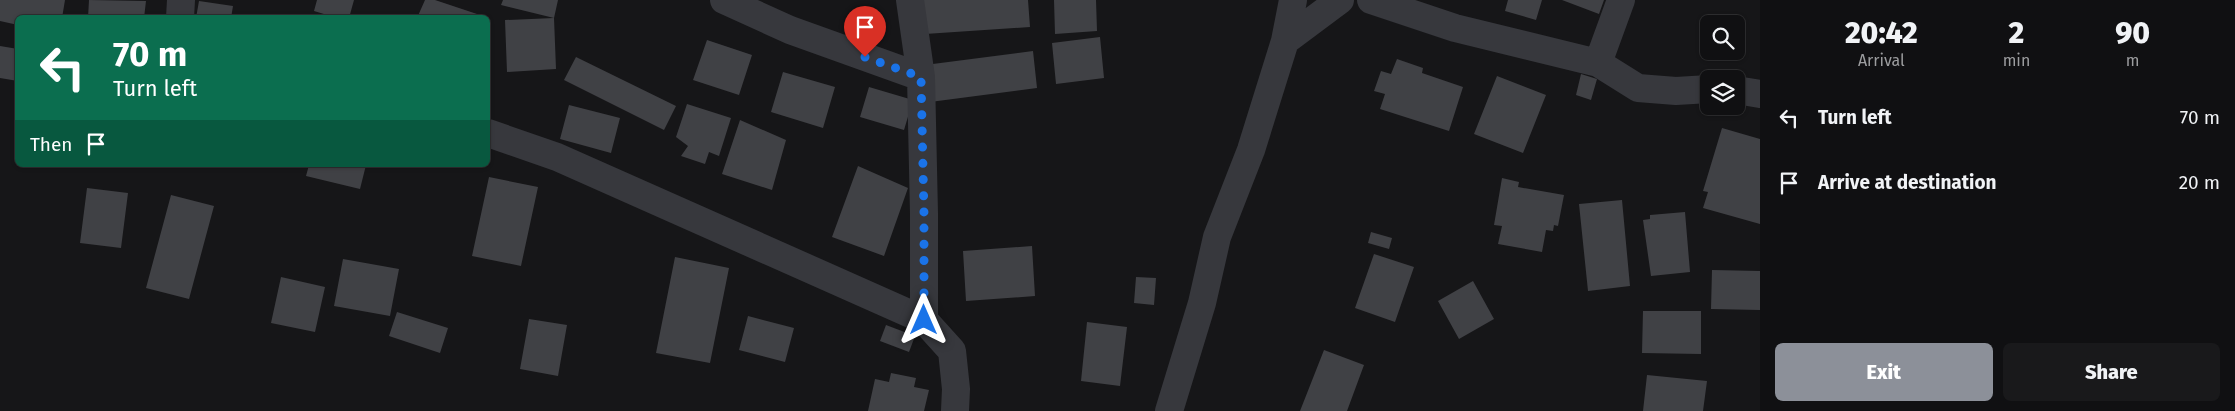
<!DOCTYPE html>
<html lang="en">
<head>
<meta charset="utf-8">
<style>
  :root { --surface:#101012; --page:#19191b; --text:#f1f3f6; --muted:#9c9d9f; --line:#303032; --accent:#8c9099 }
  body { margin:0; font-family:"Fira Sans",sans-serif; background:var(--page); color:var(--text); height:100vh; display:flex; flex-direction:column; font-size:19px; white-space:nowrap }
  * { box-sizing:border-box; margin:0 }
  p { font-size:16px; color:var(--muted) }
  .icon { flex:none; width:28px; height:28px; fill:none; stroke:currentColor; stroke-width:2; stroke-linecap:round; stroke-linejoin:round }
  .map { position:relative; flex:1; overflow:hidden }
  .drawer { display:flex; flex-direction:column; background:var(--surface); width:475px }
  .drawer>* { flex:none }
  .hud { position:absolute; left:15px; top:15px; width:475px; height:152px; border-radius:8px; box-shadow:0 1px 4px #0004,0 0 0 1px var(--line); background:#0b6e4f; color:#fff; overflow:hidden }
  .controls { position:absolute; left:1700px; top:15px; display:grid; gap:10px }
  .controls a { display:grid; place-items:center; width:45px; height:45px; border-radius:8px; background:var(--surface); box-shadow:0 1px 4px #0004,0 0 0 1px var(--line); font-size:25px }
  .pin { position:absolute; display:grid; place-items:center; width:42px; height:42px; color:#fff; margin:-51px -21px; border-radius:50% 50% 50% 0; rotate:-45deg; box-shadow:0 0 5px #0007 }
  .pin .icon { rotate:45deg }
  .me { position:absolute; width:55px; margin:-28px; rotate:0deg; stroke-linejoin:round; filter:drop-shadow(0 0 4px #0008) }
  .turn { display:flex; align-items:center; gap:18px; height:105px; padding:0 15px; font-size:22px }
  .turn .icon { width:65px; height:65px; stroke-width:2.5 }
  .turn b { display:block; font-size:35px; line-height:42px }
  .then { display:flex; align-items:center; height:48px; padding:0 15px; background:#0003; gap:10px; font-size:19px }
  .eta { display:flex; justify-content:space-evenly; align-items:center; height:85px; text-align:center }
  .eta b { font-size:30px; font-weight:800; line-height:35px }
  .primary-button { display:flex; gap:10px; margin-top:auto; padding:10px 15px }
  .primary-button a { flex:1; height:58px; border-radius:8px; background:var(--accent); color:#fff; font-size:20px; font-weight:800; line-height:58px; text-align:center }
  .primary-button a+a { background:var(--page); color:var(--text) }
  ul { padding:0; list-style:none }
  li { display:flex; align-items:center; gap:15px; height:65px; padding:0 15px }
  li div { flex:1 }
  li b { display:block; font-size:19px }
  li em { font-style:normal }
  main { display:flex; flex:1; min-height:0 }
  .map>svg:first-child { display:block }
</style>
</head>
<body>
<main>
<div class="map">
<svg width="1760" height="411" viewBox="0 0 1760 411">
  <rect width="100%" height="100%" fill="#161618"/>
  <!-- building -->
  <path fill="#404145" d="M 0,0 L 65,0 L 62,18 L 18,18 L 18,25 L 0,21 Z
    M 89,0 L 146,1 L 144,18 L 88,18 Z
    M 317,0 L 354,0 L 349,18 L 337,18 L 314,11 Z
    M 425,0 L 435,0 L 480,15 L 479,18 L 417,18 Z
    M 503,0 L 558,0 L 554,18 L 501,5 Z
    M 923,0 L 1028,0 L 1030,27 L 925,34 Z
    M 1054,0 L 1096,0 L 1097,31 L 1055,34 Z
    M 1508,0 L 1542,0 L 1536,20 L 1505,11 Z
    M 1562,0 L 1604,0 L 1599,14 Z
    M 199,1 L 233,6 L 231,18 L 196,18 Z
    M 554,18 L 556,69 L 507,72 L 505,20 Z
    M 1100,37 L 1104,78 L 1056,84 L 1052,43 Z
    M 707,40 L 752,55 L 739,95 L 693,80 Z
    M 0,46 L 18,49 L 18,81 L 0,78 Z
    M 1033,51 L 1037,88 L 930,102 L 925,65 Z
    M 576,57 L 676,106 L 664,130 L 564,80 Z
    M 1397,59 L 1423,68 L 1422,73 L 1463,87 L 1449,131 L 1380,109 L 1385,94 L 1374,91 L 1381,71 L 1391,74 Z
    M 783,72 L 835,87 L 823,128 L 771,112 Z
    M 1581,74 L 1597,79 L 1591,100 L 1576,95 Z
    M 1497,76 L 1546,95 L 1523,153 L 1474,134 Z
    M 869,87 L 913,100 L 904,130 L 860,117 Z
    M 687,104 L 731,118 L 719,156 L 709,152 L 705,164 L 681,156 L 688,146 L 676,137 Z
    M 569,105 L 620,118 L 611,153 L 560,139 Z
    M 740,120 L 786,140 L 772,190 L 722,174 Z
    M 1722,128 L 1760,139 L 1760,224 L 1703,208 L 1708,192 L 1703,191 Z
    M 309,165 L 366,165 L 360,189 L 306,176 Z
    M 858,166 L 908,188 L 884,256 L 832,237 Z
    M 489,177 L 538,187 L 521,266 L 472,256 Z
    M 1502,178 L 1519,182 L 1518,187 L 1564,195 L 1558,226 L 1554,225 L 1553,231 L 1546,230 L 1542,252 L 1498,244 L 1502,226 L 1494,225 Z
    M 87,188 L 128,193 L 121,248 L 80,243 Z
    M 171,195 L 214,206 L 189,299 L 146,288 Z
    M 1622,200 L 1630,286 L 1588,291 L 1579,204 Z
    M 1685,212 L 1690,272 L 1651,276 L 1643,220 L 1650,219 L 1650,215 Z
    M 1371,232 L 1392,238 L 1389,249 L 1368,243 Z
    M 1032,246 L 1035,296 L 966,301 L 963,251 Z
    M 1374,254 L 1414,267 L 1395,322 L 1355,308 Z
    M 675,257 L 729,268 L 710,363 L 656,353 Z
    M 343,259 L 399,269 L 390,316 L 334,306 Z
    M 1712,270 L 1760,271 L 1760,310 L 1711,309 Z
    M 281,277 L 325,287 L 315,332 L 271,323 Z
    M 1136,277 L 1156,278 L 1154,305 L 1134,303 Z
    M 1473,281 L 1494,319 L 1459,339 L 1438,301 Z
    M 1643,311 L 1701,311 L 1701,354 L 1642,353 Z
    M 397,312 L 448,328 L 440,353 L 389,336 Z
    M 748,316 L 794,328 L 785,362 L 739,350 Z
    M 529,319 L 567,325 L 558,376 L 520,369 Z
    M 1087,322 L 1127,327 L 1120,386 L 1081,381 Z
    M 886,325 L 915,336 L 909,352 L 880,341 Z
    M 1324,350 L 1364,365 L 1347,411 L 1300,411 Z
    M 891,373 L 916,378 L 914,387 L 929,390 L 924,411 L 868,411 L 875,379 L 889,382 Z
    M 1647,375 L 1707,381 L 1703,411 L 1643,411 Z"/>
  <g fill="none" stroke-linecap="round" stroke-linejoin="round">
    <!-- minor -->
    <path stroke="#37383d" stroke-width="28" d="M 724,0 L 790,30 L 921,77
      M 910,0 L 921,77 L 924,214 L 924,320
      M 1371,0 L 1455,28 L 1598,63 L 1638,88 L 1676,91 L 1709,89
      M 180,18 L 181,0
      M 1285,41 L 1340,0
      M 1598,63 L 1621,0
      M 1736,90 L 1760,94
      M 488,133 L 557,157 L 924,320 L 952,351 L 956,389 L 955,411
      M 1169,411 L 1202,303 L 1217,237 L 1251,150 L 1285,41 L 1293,0"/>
  </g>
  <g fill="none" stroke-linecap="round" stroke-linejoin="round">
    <!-- route -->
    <path stroke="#1a73e8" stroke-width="9" stroke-dasharray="0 16.2" d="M 865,57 L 921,77 L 924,214 L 924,320"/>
  </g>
</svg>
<div class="controls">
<a><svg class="icon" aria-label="search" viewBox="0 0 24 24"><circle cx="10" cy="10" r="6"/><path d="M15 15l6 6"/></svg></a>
<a><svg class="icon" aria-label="layers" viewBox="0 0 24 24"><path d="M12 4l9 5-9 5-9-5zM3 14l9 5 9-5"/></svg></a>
</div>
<div class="pin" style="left:865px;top:57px;background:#d93025"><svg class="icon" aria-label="arrive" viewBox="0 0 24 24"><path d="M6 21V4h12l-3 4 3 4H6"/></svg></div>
<svg class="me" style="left:924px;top:320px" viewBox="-20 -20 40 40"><path d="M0-17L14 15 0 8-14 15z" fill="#1a73e8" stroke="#fff" stroke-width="4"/></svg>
<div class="hud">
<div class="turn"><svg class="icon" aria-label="left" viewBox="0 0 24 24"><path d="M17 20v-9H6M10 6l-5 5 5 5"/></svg><div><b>70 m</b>Turn left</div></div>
<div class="then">Then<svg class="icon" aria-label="arrive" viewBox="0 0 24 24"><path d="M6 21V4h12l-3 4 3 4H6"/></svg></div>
</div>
</div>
<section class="drawer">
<div class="eta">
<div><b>20:42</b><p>Arrival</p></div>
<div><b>2</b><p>min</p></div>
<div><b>90</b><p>m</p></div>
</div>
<ul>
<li><svg class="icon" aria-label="left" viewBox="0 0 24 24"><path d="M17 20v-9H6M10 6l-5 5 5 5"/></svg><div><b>Turn left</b></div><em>70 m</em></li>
<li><svg class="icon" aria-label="arrive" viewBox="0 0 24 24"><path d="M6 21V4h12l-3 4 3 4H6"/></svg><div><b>Arrive at destination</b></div><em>20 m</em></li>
</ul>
<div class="primary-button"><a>Exit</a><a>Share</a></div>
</section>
</main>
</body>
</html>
